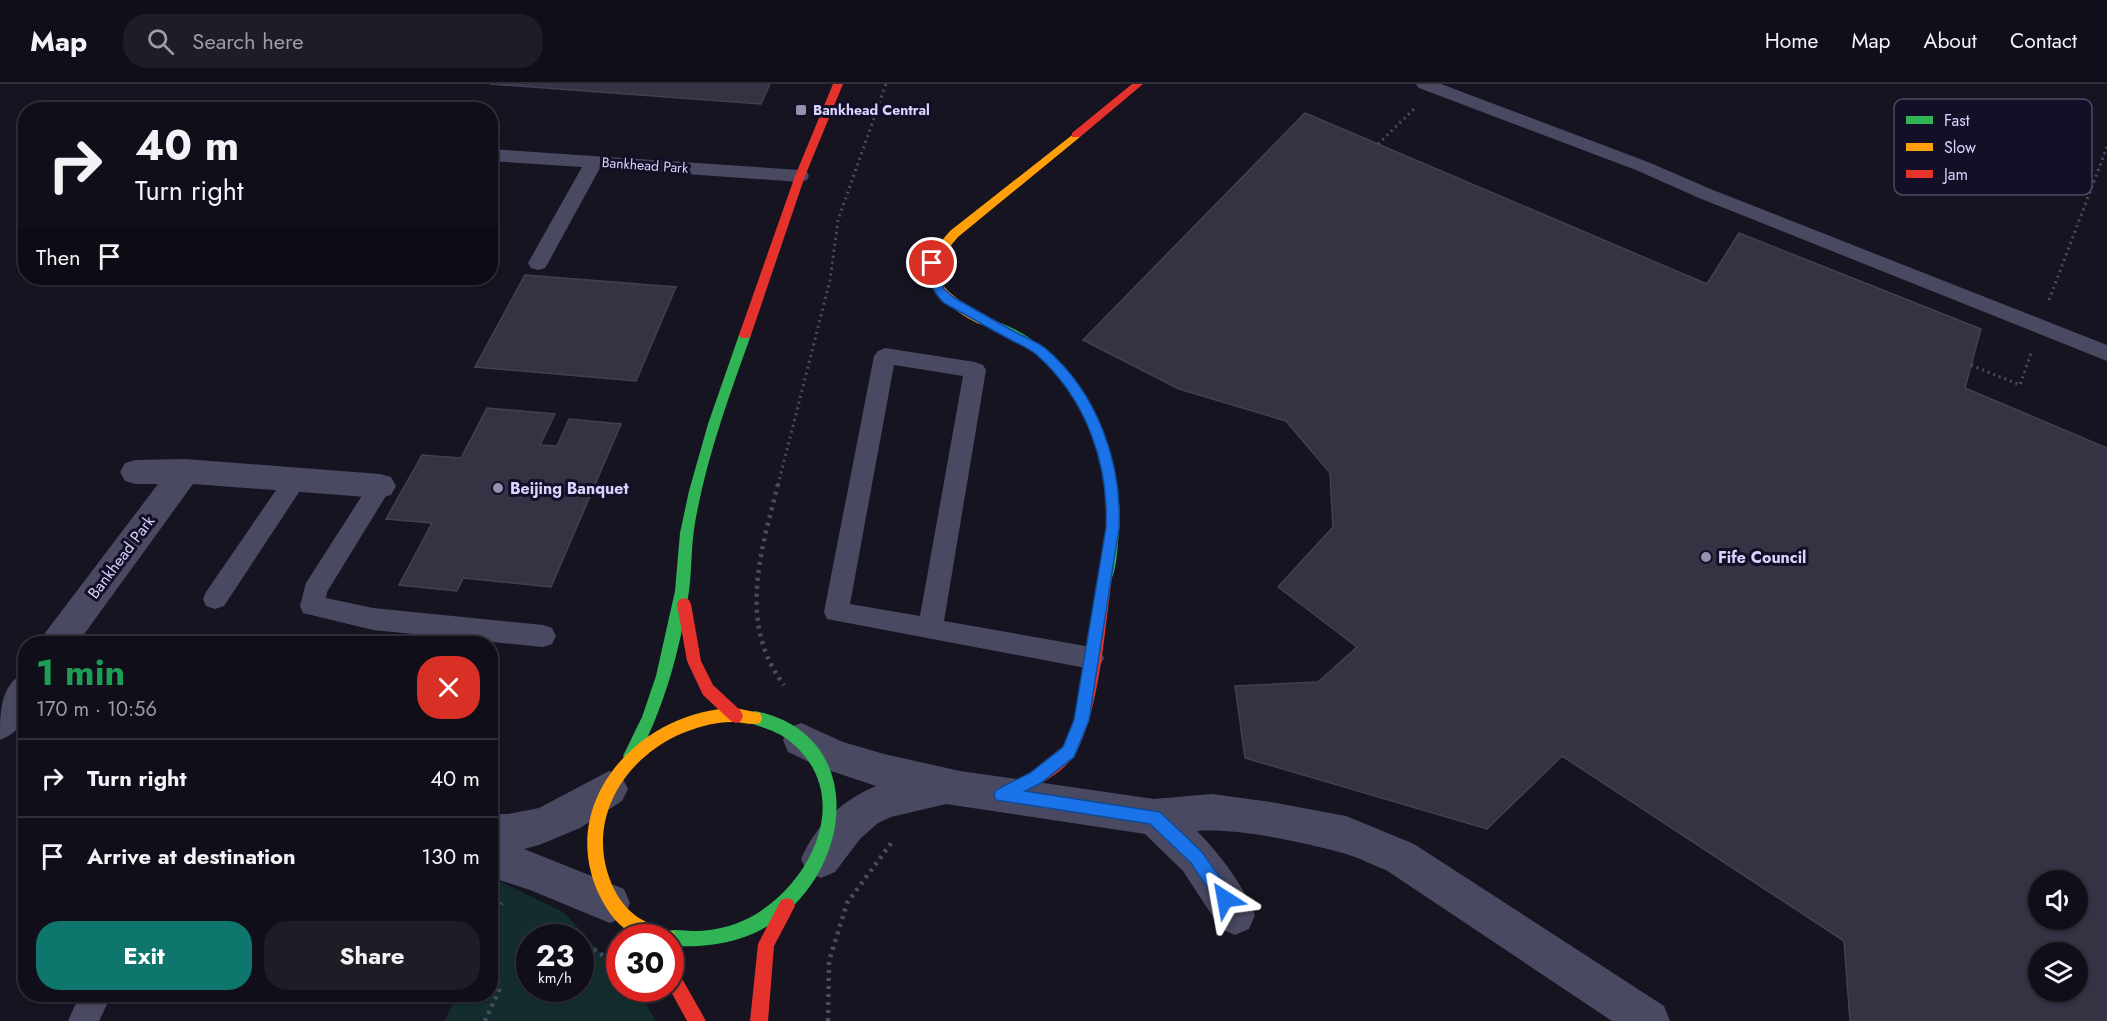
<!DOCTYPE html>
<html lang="en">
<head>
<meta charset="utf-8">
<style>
  :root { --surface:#100f19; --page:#1e1d26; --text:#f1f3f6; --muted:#9c9ca2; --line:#302f38; --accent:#0f766e }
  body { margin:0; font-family:Jost,sans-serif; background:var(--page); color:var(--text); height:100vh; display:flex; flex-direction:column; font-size:22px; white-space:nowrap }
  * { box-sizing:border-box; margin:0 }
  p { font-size:20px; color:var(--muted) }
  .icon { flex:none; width:33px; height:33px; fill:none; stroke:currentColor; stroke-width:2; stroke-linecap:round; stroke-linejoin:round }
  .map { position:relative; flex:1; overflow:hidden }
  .panel { position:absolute; left:18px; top:552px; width:480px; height:366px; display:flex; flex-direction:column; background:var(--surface); border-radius:24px; box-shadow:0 2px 4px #0004,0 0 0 2px var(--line) }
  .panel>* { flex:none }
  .top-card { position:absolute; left:18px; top:18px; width:480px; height:183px; border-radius:24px; box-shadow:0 2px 4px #0004,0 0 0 2px var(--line); background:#100f19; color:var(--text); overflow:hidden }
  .fabs { position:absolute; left:2028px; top:786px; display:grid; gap:12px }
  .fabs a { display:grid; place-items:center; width:60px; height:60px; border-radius:50%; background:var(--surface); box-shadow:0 2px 4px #0004,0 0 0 2px var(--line); font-size:30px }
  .speed { position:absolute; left:516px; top:840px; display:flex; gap:12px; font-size:30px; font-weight:700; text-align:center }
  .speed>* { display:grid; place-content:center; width:78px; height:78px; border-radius:50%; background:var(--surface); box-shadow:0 2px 4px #0004,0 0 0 2px var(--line); line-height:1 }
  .speed small { font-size:15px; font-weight:400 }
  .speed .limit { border:9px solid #d22; background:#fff; color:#111 }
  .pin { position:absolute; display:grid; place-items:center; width:51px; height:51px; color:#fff; margin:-26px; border:3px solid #fff; border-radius:50%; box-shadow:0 2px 6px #0007 }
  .me { position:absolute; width:66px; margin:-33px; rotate:326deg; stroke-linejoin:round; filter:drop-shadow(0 0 4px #0008) }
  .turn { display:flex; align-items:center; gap:21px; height:126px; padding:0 18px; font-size:27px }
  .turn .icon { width:78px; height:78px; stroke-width:2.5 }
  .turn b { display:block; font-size:42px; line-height:51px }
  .then { display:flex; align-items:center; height:57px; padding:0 18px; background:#0003; gap:12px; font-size:22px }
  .round { display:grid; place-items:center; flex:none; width:63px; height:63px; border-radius:24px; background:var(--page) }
  .summary { display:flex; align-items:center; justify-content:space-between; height:102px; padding:0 18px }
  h1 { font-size:36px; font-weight:700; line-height:45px; color:#1e9e55 }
  .action { display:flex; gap:12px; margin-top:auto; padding:12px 18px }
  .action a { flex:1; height:69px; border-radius:24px; background:var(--accent); color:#fff; font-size:24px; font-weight:700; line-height:69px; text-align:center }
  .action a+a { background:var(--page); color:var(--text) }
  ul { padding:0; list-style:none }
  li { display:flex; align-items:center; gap:18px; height:78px; padding:0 18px; border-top:2px solid var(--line) }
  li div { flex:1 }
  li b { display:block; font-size:22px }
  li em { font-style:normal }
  header { display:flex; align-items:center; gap:36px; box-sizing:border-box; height:84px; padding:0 30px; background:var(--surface); border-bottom:2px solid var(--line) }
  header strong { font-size:28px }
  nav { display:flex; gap:33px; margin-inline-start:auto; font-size:21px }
  .search { width:420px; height:54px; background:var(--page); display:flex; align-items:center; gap:15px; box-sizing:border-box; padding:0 21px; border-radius:24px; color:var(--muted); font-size:22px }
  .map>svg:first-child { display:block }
</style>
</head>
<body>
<header>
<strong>Map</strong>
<div class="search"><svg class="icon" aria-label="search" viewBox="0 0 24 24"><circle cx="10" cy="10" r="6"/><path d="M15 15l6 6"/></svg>Search here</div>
<nav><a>Home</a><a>Map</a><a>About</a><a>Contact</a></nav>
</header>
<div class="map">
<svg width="2107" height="937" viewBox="0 0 2107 937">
  <rect width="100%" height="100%" fill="#161421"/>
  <!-- green -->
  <path fill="#132c2d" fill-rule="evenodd" d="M 497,796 L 565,829 L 619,890 L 620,904 L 633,905 L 644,917 L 656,937 L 445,937 L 456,911 L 490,910 L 491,826 ZM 530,854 L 580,854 L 580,904 L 530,904 Z"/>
  <!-- building -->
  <path fill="#343243" stroke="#433f54" stroke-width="1.5" fill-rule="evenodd" d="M 490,0 L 770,0 L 761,20 Z
    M 1305,29 L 1707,200 L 1739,149 L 1981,245 L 1965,304 L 2107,364 L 2107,937 L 1850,937 L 1844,857 L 1562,672 L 1487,745 L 1245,674 L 1235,602 L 1318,598 L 1357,563 L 1278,503 L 1333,443 L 1330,389 L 1286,337 L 1179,305 L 1083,256 ZM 2038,796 L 2078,796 L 2078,836 L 2038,836 ZM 2038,868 L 2078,868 L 2078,908 L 2038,908 Z
    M 525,191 L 676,203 L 636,297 L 475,283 Z
    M 487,324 L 555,330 L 540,361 L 557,362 L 569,335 L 621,340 L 551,503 L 463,494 L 457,507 L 399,501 L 432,439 L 386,435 L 422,371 L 461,374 Z"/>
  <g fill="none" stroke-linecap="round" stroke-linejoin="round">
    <!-- path-far1 -->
    <path stroke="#44505f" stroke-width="3" stroke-dasharray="2 4" stroke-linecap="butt" d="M 1378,60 L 1414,25
      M 2049,216 L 2107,63
      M 1971,281 L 2020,301 L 2031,269
      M 778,401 L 830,196 L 838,136 L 886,0"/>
    <!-- path -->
    <path stroke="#44505f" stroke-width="4.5" stroke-dasharray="3 5" stroke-linecap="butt" d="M 778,400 C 761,468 737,539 784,601
      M 490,832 L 502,819
      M 565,847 L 575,854
      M 580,857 L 601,870 L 620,890
      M 485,937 L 499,906 L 490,847
      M 828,937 L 829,877 L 847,819 L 892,758"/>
    <!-- lane -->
    <path fill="#4a4962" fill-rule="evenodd" d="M 1416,0 L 1441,0 L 1648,78 L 1713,106 L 2107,261 L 2107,277 L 1699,114 L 1636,86 L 1419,4 Z
      M 490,65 L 800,86 L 807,88 L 809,92 L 807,96 L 800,98 L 600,84 L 548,179 L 545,184 L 538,186 L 531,184 L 528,179 L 582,83 L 490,77 Z
      M 885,264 L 975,278 L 983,281 L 986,286 L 944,537 L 1091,563 L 1100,566 L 1104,574 L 1100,582 L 1091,585 L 827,535 L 824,528 L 874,272 L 878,267 ZM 894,281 L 963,292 L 920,532 L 850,520 Z
      M 295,387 L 303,390 L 306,396 L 303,402 L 224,522 L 215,525 L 206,522 L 203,515 L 206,508 L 287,390 Z
      M 380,393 L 388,396 L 392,402 L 327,508 L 326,514 L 373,524 L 543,541 L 552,544 L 556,552 L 552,560 L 543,563 L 373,546 L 303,529 L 300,522 L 306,499 L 372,396 Z
      M 80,910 L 112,910 L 99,937 L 68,937 Z"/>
    <!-- street -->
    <path fill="#4a4962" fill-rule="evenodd" d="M 185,375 L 380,390 L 391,393 L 396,402 L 391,411 L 380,414 L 193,400 L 77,560 L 40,560 L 45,549 L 158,400 L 136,400 L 125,397 L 120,388 L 125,379 L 136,376 Z
      M 26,588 C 26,617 32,644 0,656 C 0,627 0,600 26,588 Z
      M 801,639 L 843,658 L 884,670 L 960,687 L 1154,715 L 1212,710 L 1271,718 L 1346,732 L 1414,760 L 1664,922 L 1670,937 L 1612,937 L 1386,786 C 1372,781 1358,773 1343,769 C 1303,758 1238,744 1197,747 C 1220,770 1243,801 1255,831 L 1249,845 L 1235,851 L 1221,845 L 1183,787 L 1145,750 L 946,720 L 891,733 L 878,739 L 860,755 L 835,788 L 821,794 L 807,788 L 801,775 C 816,741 842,716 876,702 L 822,684 L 788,668 L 783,656 L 788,644 Z
      M 609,687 L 622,693 L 628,705 L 622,717 L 580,744 L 539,761 L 524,765 L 624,805 L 630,819 L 624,833 L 610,839 L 530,806 L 490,793 L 490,730 L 508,730 L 539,724 Z"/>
    <!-- fast -->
    <path fill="#30b455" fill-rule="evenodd" d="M 989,235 C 1079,262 1130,369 1118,458 C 1117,471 1116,487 1110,498 L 1100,498 L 1098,494 C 1103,470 1107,446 1107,421 C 1105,364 1077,299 1030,265 C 1016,255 1000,249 985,242 L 983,239 L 985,236 Z
      M 745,247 L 751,251 C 729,312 706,375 695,439 C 691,462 692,485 689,507 C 680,567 664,624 636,677 L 631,679 L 626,677 L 623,672 L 642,633 L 656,592 L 675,507 L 680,449 L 689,407 L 708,340 L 739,251 Z
      M 755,627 C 863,649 855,774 782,832 C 750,858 710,864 670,862 L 670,854 L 662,854 L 664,848 C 674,844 685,847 696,847 C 713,847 733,842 749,834 C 813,800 857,708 787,655 C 775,646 763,644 750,639 L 748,634 L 750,629 Z"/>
    <!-- slow -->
    <path fill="#ff9f0a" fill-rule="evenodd" d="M 1076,48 L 1080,49 L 1080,53 L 958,153 C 926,189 936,203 975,226 C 982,230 990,233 995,239 L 993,242 C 976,246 931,210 927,193 C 924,175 940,159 950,147 Z
      M 735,624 L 760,629 L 762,634 L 760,639 C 751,642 743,638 733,638 C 713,638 694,644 676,652 C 625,677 591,730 607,787 C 612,804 621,821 636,832 C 647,840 661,843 674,848 L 676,854 L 674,860 L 670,861 L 670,854 C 662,854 651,855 643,853 C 620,848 606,826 597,806 C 558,714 643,626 735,624 Z"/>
    <!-- jam -->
    <path fill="#e5322d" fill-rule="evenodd" d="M 833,0 L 843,0 L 805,92 L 751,251 L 749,254 L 741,254 L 739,251 L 795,92 Z
      M 1132,0 L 1143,0 L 1080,53 L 1072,53 L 1072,49 Z
      M 1105,488 L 1110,490 L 1112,494 C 1105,541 1099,636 1073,673 C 1058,694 1029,705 1007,716 L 1002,718 L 997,716 L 994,711 L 997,706 C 1018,695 1047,684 1062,664 C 1084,634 1092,534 1098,494 L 1100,490 Z
      M 684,514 L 689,516 L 691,520 L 701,577 L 713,601 L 741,627 L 743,632 L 741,637 L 736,639 L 731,637 L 703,611 L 687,577 L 677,520 L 679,516 Z
      M 787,814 L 793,816 L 795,822 L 774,862 L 768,937 L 750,937 L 758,860 L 781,816 Z
      M 670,882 L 676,884 L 706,937 L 687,937 L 669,904 Z"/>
  </g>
  <!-- route -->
  <path fill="#1a73e8" stroke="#114b97" stroke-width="1.5" d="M 932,175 L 938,179 L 944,205 L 953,213 C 974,225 995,237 1017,249 C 1026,254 1037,258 1045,264 C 1097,308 1122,378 1119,444 L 1089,636 L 1074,673 L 1041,699 L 1025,707 L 1160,728 L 1202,768 L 1231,809 L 1233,815 L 1231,821 L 1225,823 L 1219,821 L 1191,779 L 1150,740 L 996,716 L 994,711 L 996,706 L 1030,689 L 1063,663 L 1074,636 L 1106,444 C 1109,379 1086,315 1037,271 C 1029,264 1018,260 1009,255 C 987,243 966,231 944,219 C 932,207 928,196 927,179 Z"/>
  <!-- markers -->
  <g fill="#9591b1" stroke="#130f26" stroke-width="2">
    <rect x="795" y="20" width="12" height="12" rx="3"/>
    <circle cx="498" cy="404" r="6"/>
    <circle cx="1706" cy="473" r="6"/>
  </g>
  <g text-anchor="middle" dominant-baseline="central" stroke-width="6" stroke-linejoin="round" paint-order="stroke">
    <!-- far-poi labels -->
    <g font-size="14" font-weight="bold" fill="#d9d4ff" stroke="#130f26" text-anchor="start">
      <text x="813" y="26">Bankhead Central</text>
    </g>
    <!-- far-street labels -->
    <g font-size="14" fill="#d9d4ff" stroke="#130f26">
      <text transform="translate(645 81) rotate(4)">Bankhead Park</text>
    </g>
    <!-- poi labels -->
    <g font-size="16" font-weight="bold" fill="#d9d4ff" stroke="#130f26" text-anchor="start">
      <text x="510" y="404">Beijing Banquet</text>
      <text x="1718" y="473">Fife Council</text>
    </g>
    <!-- street labels -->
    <g font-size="16" fill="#d9d4ff" stroke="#130f26">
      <text transform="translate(121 473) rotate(-53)">Bankhead Park</text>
    </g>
  </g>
  <!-- legend -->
  <rect x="1894" y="15" width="198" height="96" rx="9" fill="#130f26" stroke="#4e4a67" stroke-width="1.5"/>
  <rect x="1906" y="32" width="27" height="8" fill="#30b455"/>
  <rect x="1906" y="59" width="27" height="8" fill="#ff9f0a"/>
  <rect x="1906" y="86" width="27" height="8" fill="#e5322d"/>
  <g font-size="16" fill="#d9d4ff">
    <text x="1944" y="42">Fast</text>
    <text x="1944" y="69">Slow</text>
    <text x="1944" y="96">Jam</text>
  </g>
</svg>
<div class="fabs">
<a><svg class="icon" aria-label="sound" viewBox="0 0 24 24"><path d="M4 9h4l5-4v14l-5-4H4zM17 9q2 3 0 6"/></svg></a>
<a><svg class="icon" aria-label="layers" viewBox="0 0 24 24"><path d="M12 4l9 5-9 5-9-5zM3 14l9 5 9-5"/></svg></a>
</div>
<div class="speed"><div>23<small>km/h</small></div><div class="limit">30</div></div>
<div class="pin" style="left:932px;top:179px;background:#d93025"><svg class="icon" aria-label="arrive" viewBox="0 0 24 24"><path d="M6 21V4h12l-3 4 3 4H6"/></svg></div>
<svg class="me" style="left:1225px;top:815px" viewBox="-20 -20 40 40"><path d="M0-17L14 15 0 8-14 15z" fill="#1a73e8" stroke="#fff" stroke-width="4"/></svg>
<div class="top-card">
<div class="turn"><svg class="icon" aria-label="right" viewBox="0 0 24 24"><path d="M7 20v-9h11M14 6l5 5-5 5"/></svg><div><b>40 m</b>Turn right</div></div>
<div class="then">Then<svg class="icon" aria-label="arrive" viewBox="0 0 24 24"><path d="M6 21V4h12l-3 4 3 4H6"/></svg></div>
</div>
<section class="panel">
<div class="summary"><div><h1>1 min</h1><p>170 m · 10:56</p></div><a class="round" style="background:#d93025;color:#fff"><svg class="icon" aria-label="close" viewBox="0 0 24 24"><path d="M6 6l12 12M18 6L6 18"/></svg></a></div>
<ul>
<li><svg class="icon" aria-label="right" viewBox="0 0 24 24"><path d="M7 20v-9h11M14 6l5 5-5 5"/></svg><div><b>Turn right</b></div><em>40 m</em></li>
<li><svg class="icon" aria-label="arrive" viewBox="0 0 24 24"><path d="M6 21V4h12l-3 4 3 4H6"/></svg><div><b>Arrive at destination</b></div><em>130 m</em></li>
</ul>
<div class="action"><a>Exit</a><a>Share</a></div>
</section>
</div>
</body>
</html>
